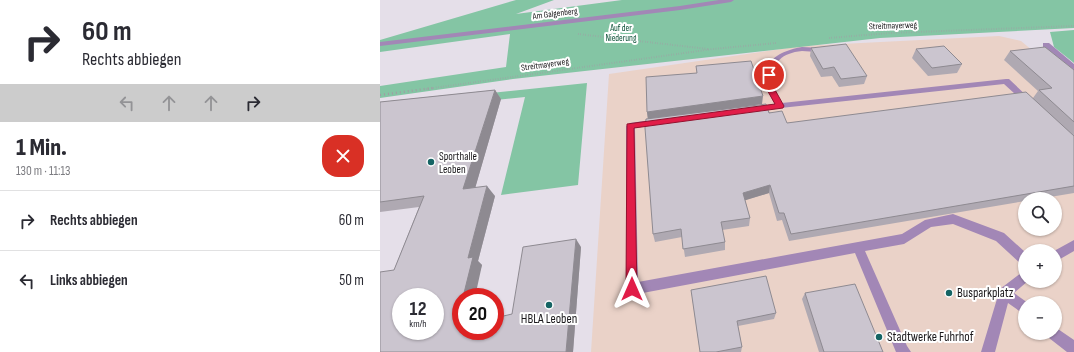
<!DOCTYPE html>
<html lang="de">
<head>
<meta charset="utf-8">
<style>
  :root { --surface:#fff; --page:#f7f7f7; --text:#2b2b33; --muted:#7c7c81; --line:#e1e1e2 }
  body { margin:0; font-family:"Sofia Sans Condensed",sans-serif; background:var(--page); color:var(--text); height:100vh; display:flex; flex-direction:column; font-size:15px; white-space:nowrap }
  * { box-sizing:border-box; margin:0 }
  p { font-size:13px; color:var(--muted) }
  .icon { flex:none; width:22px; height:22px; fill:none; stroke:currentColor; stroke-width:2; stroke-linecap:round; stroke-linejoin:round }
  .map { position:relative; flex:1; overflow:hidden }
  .drawer { display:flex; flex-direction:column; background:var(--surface); width:380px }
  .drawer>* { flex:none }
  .banner { background:#fff; color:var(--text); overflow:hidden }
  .buttons { position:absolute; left:638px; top:192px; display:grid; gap:8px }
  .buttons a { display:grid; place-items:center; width:44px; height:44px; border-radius:50%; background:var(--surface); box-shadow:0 1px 3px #0004; font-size:20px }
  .speed { position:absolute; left:12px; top:288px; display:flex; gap:8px; font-size:20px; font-weight:700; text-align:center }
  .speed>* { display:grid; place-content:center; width:52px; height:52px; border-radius:50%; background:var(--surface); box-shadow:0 1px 3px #0004; line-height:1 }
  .speed small { font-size:10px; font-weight:400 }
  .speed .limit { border:6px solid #d22; background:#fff; color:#111 }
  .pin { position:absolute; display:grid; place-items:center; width:34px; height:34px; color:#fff; margin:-17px; border:2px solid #fff; border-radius:50%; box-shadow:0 1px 4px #0007 }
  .me { position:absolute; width:44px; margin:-22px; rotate:0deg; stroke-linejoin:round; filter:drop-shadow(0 0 3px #0008) }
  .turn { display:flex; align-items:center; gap:14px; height:84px; padding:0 16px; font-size:18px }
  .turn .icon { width:52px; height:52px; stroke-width:2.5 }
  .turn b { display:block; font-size:28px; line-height:34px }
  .lanes { display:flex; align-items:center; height:38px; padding:0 16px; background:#0003; justify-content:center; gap:20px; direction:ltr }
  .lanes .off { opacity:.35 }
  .round { display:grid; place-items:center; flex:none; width:42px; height:42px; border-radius:16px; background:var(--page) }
  .summary { display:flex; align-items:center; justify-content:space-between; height:68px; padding:0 16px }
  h1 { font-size:24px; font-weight:800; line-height:30px }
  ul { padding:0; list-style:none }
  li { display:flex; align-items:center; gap:12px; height:60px; padding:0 16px; border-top:1px solid var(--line) }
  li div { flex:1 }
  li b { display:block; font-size:15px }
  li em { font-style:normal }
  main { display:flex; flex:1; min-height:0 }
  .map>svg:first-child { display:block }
</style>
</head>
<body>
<main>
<section class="drawer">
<div class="banner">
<div class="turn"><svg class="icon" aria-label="right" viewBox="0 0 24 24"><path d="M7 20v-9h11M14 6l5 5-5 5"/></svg><div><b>60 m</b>Rechts abbiegen</div></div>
<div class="lanes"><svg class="icon off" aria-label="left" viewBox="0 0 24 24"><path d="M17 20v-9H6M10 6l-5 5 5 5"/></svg><svg class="icon off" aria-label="ahead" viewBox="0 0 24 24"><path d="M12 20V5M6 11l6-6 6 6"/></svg><svg class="icon off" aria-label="ahead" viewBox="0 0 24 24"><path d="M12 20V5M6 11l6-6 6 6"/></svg><svg class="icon" aria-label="right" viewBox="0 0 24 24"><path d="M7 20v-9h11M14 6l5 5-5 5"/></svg></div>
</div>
<div class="summary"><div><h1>1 Min.</h1><p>130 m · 11:13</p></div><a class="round" style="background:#d93025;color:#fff"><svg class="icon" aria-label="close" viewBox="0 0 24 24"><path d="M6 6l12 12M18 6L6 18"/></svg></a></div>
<ul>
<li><svg class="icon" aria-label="right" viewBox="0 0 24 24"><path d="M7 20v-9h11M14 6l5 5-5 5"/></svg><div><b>Rechts abbiegen</b></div><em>60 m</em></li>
<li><svg class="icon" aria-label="left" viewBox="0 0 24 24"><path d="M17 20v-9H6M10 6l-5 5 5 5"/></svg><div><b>Links abbiegen</b></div><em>50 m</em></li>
</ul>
</section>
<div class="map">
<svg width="694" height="352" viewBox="0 0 694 352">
  <rect width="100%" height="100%" fill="#e5dfe9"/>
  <!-- industrial -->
  <path fill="#ead2c8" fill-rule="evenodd" d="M 619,36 L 641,41 L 694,85 L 694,352 L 211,352 L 229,74 L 422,46 ZM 645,199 L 675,199 L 675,229 L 645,229 ZM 645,251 L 675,251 L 675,281 L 645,281 ZM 645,303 L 675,303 L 675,333 L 645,333 Z"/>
  <!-- green -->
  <path fill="#84c5a4" d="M 136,0 L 174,0 L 136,14 L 242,0 L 694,0 L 694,28 L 500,38 L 133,79 L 0,98 L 0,86 L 126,67 L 130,34 L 0,52 L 0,40 Z
    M 694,30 L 694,63 L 674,47 L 670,32 Z
    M 207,83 L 198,185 L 121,195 L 145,97 L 3,112 L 7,104 Z"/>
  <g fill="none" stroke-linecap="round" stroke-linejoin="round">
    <!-- path-far1 -->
    <path stroke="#a19ca4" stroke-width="2" stroke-dasharray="0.5 2" stroke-linecap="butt" d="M 198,34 L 328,49
      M 449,38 L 510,33 L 694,26
      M 46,89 L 333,49 L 396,43"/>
    <!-- path -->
    <path stroke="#a19ca4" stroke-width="2.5" stroke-dasharray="1 3" stroke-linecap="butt" d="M 0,95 L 53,88"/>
    <!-- lane -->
    <path fill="#a287b6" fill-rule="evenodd" d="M 339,0 L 354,0 L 351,2 L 300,10 L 0,46 L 0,42 L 300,6 Z
      M 663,43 L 669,43 L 694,64 L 694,70 L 663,47 Z
      M 422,47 L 443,48 L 447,50 C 441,54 430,51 422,51 C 389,54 387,79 402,103 L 626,79 L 629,79 L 652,101 L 648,104 L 645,103 L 624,84 L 372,111 L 371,109 L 372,107 L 395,104 C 375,72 387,53 422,47 Z
      M 278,119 L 281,120 L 282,122 L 281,124 L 255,128 L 258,282 L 522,234 L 545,220 L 573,214 L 624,233 L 645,252 L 645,265 L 641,264 L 616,241 L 573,224 L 551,227 L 524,244 L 485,251 L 527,346 L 531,352 L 516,352 L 475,253 L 252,295 L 248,293 L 246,289 L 246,126 L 250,123 Z
      M 694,240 L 694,251 L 675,262 L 674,251 Z
      M 645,270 L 645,281 L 648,281 L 634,293 L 648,303 L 645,303 L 645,315 L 628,303 L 615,352 L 601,352 L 620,289 Z
      M 675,327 L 694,340 L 694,352 L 687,352 L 669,338 L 667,333 L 675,333 Z"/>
  </g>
  <!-- wall -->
  <path fill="#afa9b2" d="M 431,48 L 487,76 L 484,84 L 459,87 L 452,76 L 441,77 L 430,56 Z
    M 536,49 L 582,64 L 577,73 L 548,76 L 532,58 Z
    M 630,51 L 694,70 L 694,193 L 658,199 L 645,199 L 645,201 L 409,241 L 402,220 L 397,221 L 389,193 L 365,200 L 370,218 L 369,226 L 342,230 L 345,242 L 345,250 L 305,257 L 302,237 L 275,242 L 273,234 L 268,119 L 267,112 L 317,73 L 316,66 L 407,123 L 653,98 L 658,91 L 624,60 Z
    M 115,90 L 121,99 L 95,188 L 115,196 L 98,261 L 102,265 L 81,331 L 132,314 L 201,247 L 193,352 L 0,352 L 14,270 L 39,207 L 0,212 L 0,102 Z
    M 311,290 L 396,313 L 394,319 L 358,326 L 362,347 L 361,352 L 320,352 Z
    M 425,293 L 503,352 L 439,352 L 422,299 Z"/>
  <!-- shaded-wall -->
  <path fill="#8e8a91" d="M 115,90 L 121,99 L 92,199 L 83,189 Z
    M 383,96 L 382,104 L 268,120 L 267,112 Z
    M 390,185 L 389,193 L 363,201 L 363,193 Z
    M 107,186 L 115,196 L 98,261 L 102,265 L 95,297 L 83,297 L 88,258 Z
    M 196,239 L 201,247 L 193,352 L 186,352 Z
    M 81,306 L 81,328 L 76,325 Z"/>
  <!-- building -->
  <path fill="#cbc5cf" stroke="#8e8a91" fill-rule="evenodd" d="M 466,44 L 487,76 L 461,79 L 454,67 L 443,69 L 431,48 Z
    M 564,46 L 582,64 L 552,68 L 536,49 Z
    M 665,47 L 694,70 L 694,122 L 659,90 L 672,88 L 630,51 Z
    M 371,61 L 383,96 L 267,112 L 266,77 L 317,73 L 316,66 Z
    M 115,90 L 83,189 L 107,186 L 88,258 L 93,257 L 83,297 L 81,297 L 81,306 L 76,325 L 81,325 L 81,331 L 115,331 L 115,318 L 132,314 L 143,247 L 196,239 L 186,352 L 0,352 L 0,272 L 14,270 L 44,196 L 0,202 L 0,102 ZM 21,297 L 55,297 L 55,331 L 21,331 Z
    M 646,92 L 694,136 L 694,186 L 411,234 L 404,213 L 399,213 L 390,185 L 363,193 L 370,218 L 341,222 L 345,242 L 303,249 L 301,229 L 273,234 L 265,128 L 266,119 L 386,104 L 389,113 L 402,111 L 407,123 Z
    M 386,276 L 396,313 L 357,321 L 362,347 L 336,352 L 320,352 L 311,290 Z
    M 475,284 L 503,352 L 444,352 L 425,293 Z"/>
  <!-- route -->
  <path fill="#e11d48" stroke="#92132f" d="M 389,73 L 393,75 L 394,88 L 404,106 L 403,108 L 254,128 L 257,289 L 256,293 L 252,294 L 248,293 L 246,289 L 247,124 L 395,104 L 386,88 L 386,75 Z"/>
  <!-- markers -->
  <g fill="#156464" stroke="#fff" stroke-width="1.5">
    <circle cx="51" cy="162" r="4"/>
    <circle cx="569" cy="293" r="4"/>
    <circle cx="169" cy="305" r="4"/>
    <circle cx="499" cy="337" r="4"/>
  </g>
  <g text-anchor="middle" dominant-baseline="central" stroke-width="4" stroke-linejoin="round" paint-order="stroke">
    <!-- far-street labels -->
    <g font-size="9" fill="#1a181b" stroke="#fff">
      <text transform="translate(175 14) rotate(-7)">Am Galgenberg</text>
      <text transform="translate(513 26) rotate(-2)">Streitmayerweg</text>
      <text transform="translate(165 65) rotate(-8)">Streitmayerweg</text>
    </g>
    <!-- far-park labels -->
    <g font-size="9" fill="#0b5036" stroke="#fff">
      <text x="241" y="28">Auf der<tspan x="241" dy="10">Niederung</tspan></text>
    </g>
    <!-- poi labels -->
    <g font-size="11" fill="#1a181b" stroke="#fff" text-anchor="start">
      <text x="59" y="156">Sporthalle<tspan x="59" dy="13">Leoben</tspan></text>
    </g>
    <!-- near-poi labels -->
    <g font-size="13" fill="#1a181b" stroke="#fff" text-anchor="start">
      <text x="577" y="293">Busparkplatz</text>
      <text x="169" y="319" text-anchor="middle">HBLA Leoben</text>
      <text x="507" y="337">Stadtwerke Fuhrhof</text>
    </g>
  </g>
</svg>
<div class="buttons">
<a><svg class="icon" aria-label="search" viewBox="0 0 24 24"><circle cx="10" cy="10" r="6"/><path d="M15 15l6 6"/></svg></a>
<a>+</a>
<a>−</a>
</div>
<div class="speed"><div>12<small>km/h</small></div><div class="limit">20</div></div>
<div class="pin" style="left:389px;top:75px;background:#d93025"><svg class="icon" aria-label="arrive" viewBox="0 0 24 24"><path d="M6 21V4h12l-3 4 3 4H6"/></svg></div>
<svg class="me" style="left:252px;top:289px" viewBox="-20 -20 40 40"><path d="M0-17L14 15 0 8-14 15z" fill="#e11d48" stroke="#fff" stroke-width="4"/></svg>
</div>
</main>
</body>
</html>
